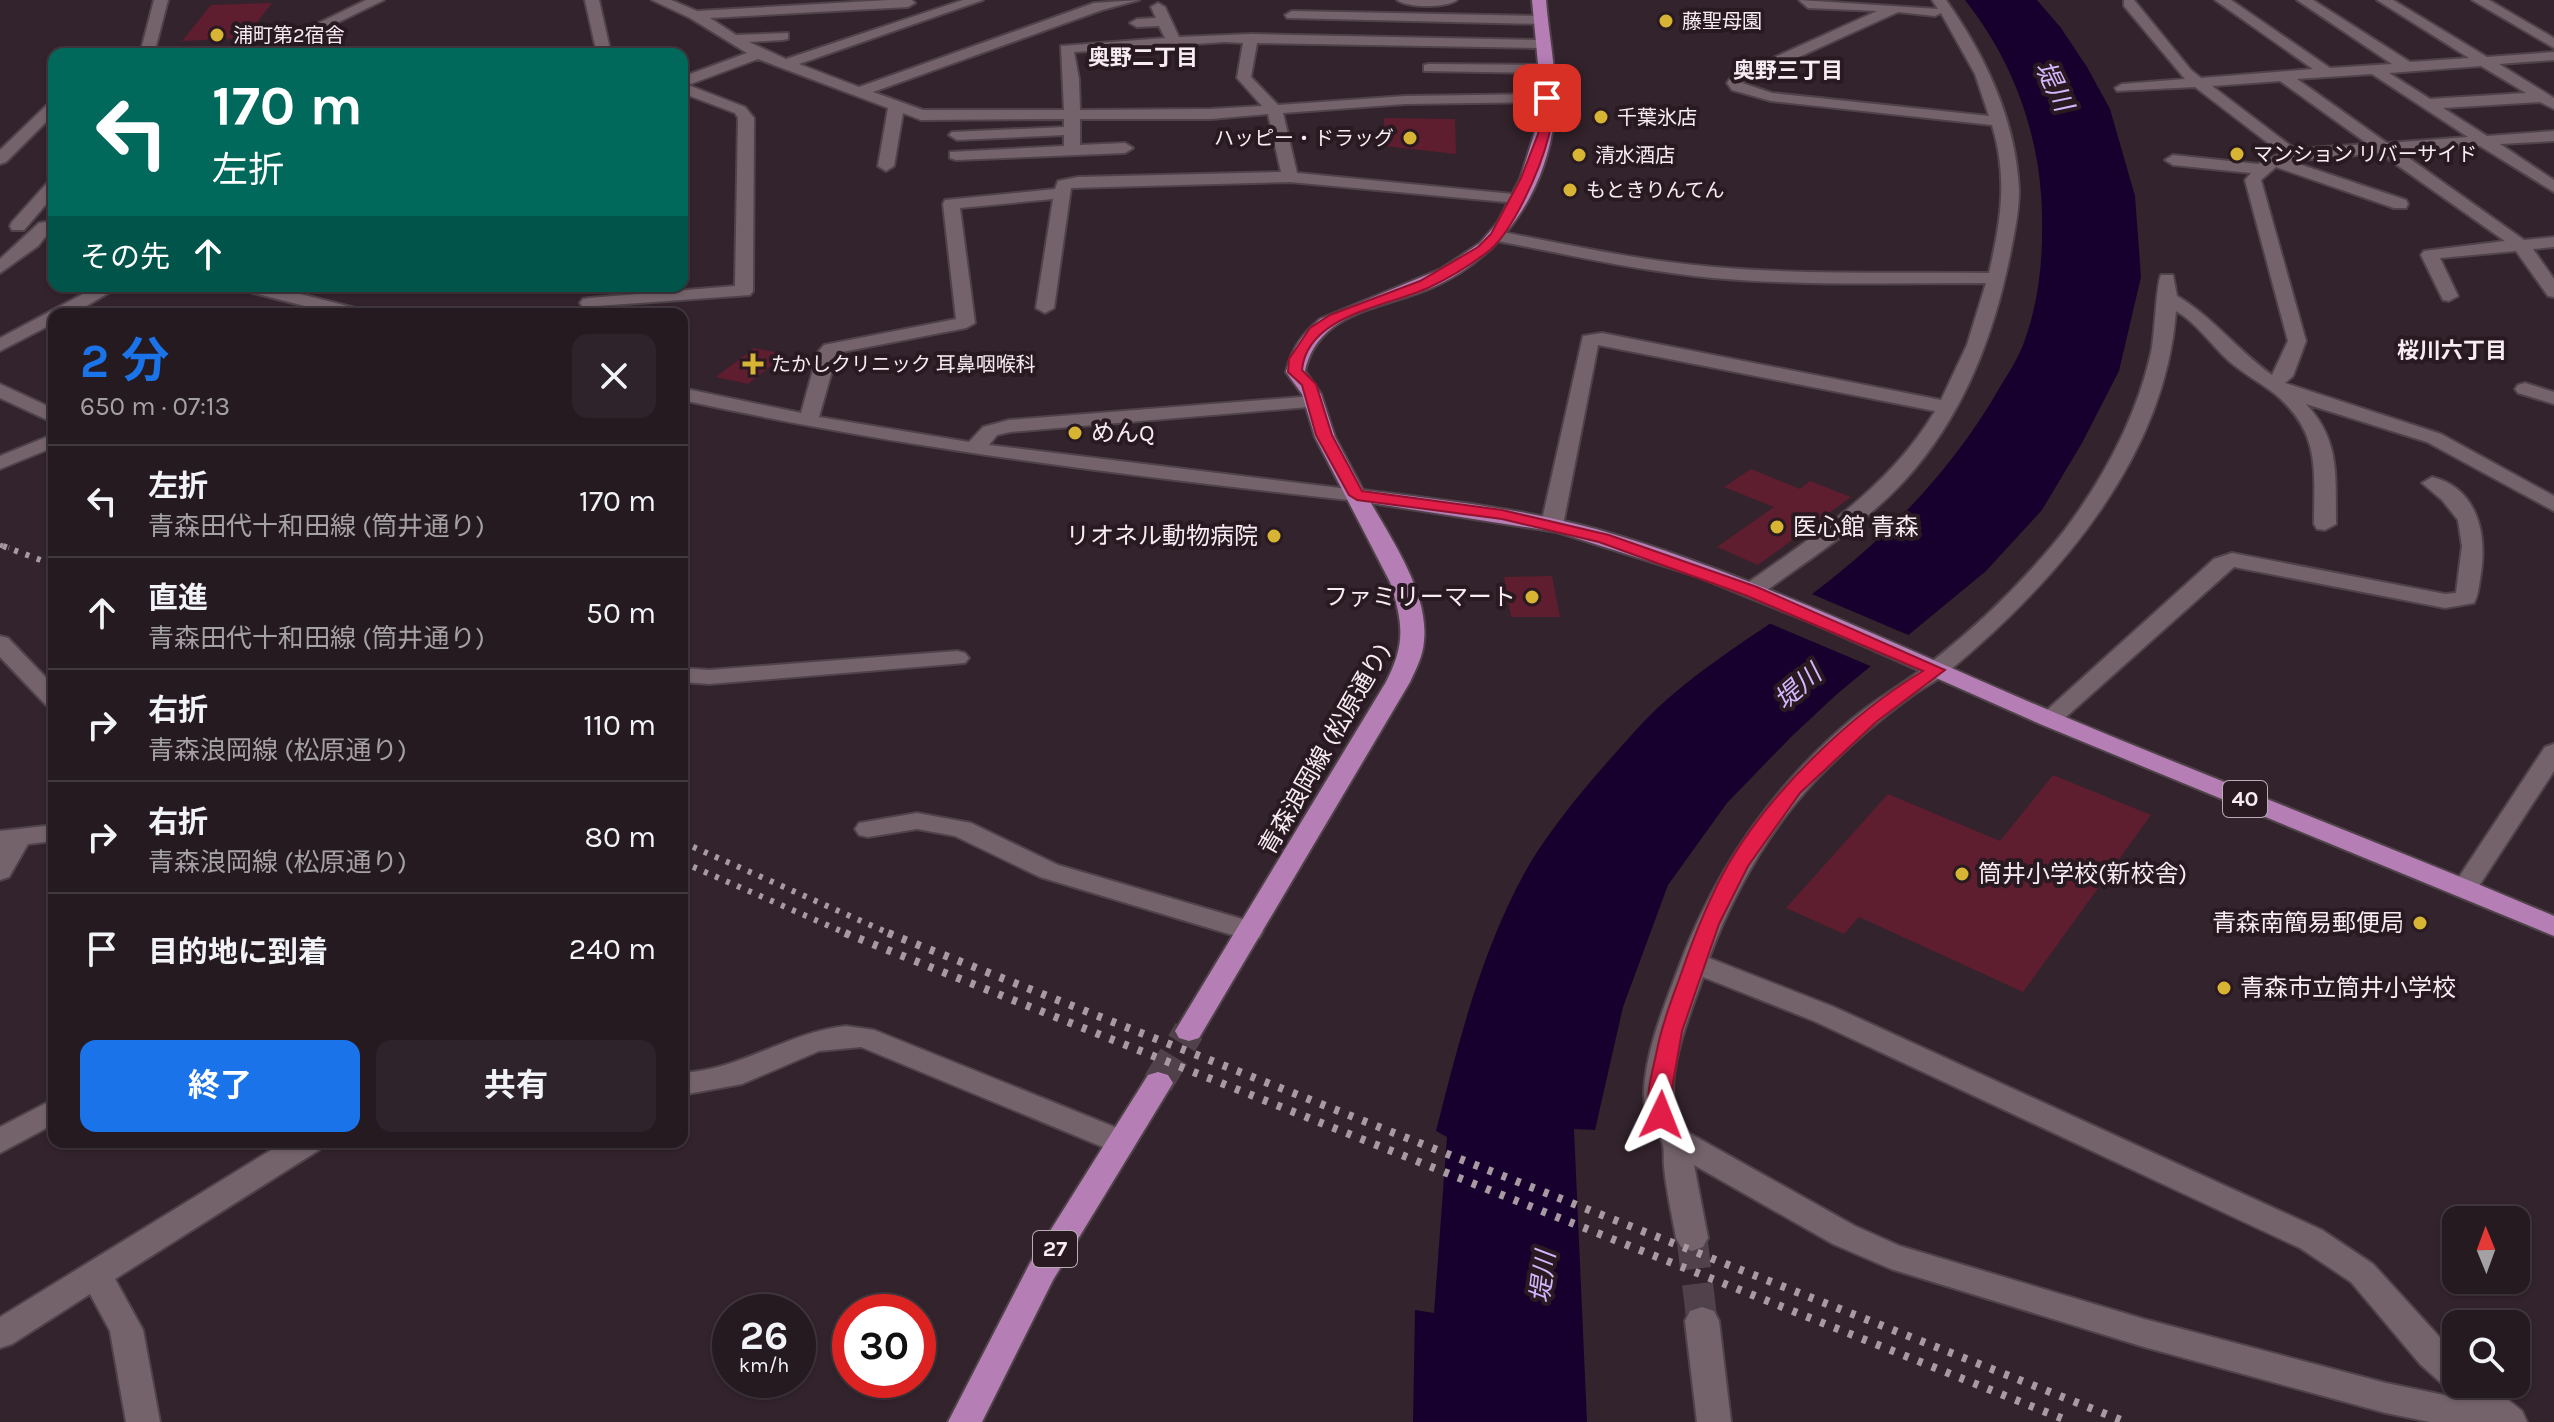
<!DOCTYPE html>
<html lang="ja">
<head>
<meta charset="utf-8">
<style>
  :root { --surface:#261a21; --page:#2e232a; --text:#f1f3f6; --muted:#a4a1a5; --line:#42383f; --accent:#1a73e8 }
  body { margin:0; font-family:Karla,"Noto Sans JP",sans-serif; background:var(--page); color:var(--text); height:100vh; display:flex; flex-direction:column; font-size:30px; white-space:nowrap }
  * { box-sizing:border-box; margin:0 }
  p { font-size:26px; color:var(--muted) }
  .icon { flex:none; width:44px; height:44px; fill:none; stroke:currentColor; stroke-width:2; stroke-linecap:round; stroke-linejoin:round }
  .map { position:relative; flex:1; overflow:hidden }
  .drawer { position:absolute; left:48px; top:308px; width:640px; height:840px; display:flex; flex-direction:column; background:var(--surface); border-radius:16px; box-shadow:0 2px 6px #0004,0 0 0 2px var(--line) }
  .drawer>* { flex:none }
  .guide { position:absolute; left:48px; top:48px; width:640px; height:244px; border-radius:16px; box-shadow:0 2px 6px #0004,0 0 0 2px var(--line); background:#00695c; color:#fff; overflow:hidden }
  .needle { width:52px; rotate:359deg }
  .buttons { position:absolute; left:2442px; top:1206px; display:grid; gap:16px }
  .buttons a { display:grid; place-items:center; width:88px; height:88px; border-radius:16px; background:var(--surface); box-shadow:0 2px 6px #0004,0 0 0 2px var(--line); font-size:40px }
  .speed { position:absolute; left:712px; top:1294px; display:flex; gap:16px; font-size:40px; font-weight:700; text-align:center }
  .speed>* { display:grid; place-content:center; width:104px; height:104px; border-radius:50%; background:var(--surface); box-shadow:0 2px 6px #0004,0 0 0 2px var(--line); line-height:1 }
  .speed small { font-size:20px; font-weight:400 }
  .speed .limit { border:12px solid #d22; background:#fff; color:#111 }
  .pin { position:absolute; display:grid; place-items:center; width:68px; height:68px; color:#fff; margin:-34px; border-radius:16px; box-shadow:0 4px 12px #0006 }
  .me { position:absolute; width:88px; margin:-44px; rotate:2deg; stroke-linejoin:round; filter:drop-shadow(0 0 6px #0008) }
  .turn { display:flex; align-items:center; gap:28px; height:168px; padding:0 32px; font-size:36px }
  .turn .icon { width:104px; height:104px; stroke-width:2.5 }
  .turn b { display:block; font-size:56px; line-height:68px }
  .then { display:flex; align-items:center; height:76px; padding:0 32px; background:#0003; gap:16px; font-size:30px }
  .round { display:grid; place-items:center; flex:none; width:84px; height:84px; border-radius:16px; background:var(--page) }
  .headline { display:flex; align-items:center; justify-content:space-between; height:136px; padding:0 32px }
  h1 { font-size:48px; font-weight:700; line-height:60px; color:var(--accent) }
  .action { display:flex; gap:16px; margin-top:auto; padding:16px 32px }
  .action a { flex:1; height:92px; border-radius:16px; background:var(--accent); color:#fff; font-size:32px; font-weight:700; line-height:92px; text-align:center }
  .action a+a { background:var(--page); color:var(--text) }
  ul { padding:0; list-style:none }
  li { display:flex; align-items:center; gap:24px; height:112px; padding:0 32px; border-top:2px solid var(--line) }
  li div { flex:1 }
  li b { display:block; font-size:30px }
  li em { font-style:normal }
  .map>svg:first-child { display:block }
</style>
</head>
<body>
<div class="map">
<svg width="2554" height="1422" viewBox="0 0 2554 1422">
  <rect width="100%" height="100%" fill="#33232c"/>
  <!-- water -->
  <path fill="#17002e" d="M 1965,0 L 2037,0 L 2061,28 L 2087,67 L 2110,109 L 2135,196 L 2141,277 L 2119,371 L 2082,443 L 2042,510 L 1986,571 L 1837,694 L 1791,737 L 1727,803 L 1668,885 L 1623,1007 L 1595,1130 L 1574,1129 L 1587,1422 L 1413,1422 L 1415,1310 L 1434,1313 L 1447,1137 L 1436,1131 C 1459,1041 1482,947 1529,865 C 1558,817 1599,771 1636,730 C 1687,673 1756,636 1816,591 C 1889,536 1955,466 2000,387 C 2008,374 2017,360 2023,345 C 2039,302 2043,261 2042,216 C 2041,137 2014,62 1965,0 Z"/>
  <!-- pier -->
  <path fill="#33232c" d="M 1807,592 L 1913,637 L 1875,668 L 1764,621 Z"/>
  <!-- building -->
  <path fill="#5f1d30" d="M 272,3 L 245,38 L 182,41 L 211,5 Z
    M 1384,118 L 1455,119 L 1456,154 L 1384,146 Z
    M 754,348 L 786,354 L 748,384 L 716,377 Z
    M 1751,469 L 1800,489 L 1810,481 L 1851,497 L 1758,565 L 1717,547 L 1774,507 L 1724,487 Z
    M 1552,576 L 1560,617 L 1511,617 L 1504,577 Z
    M 2053,775 L 2151,815 L 2023,992 L 1859,917 L 1844,934 L 1786,908 L 1888,794 L 2000,841 Z"/>
  <g fill="none" stroke-linecap="round" stroke-linejoin="round">
    <!-- minor-tunnel -->
    <path stroke="#50414a" stroke-width="31" stroke-dasharray="31 15" stroke-linecap="butt" d="M 1692,1238 L 1702,1321"/>
    <!-- major-tunnel -->
    <path stroke="#50414a" stroke-width="31" stroke-dasharray="31 15" stroke-linecap="butt" d="M 1158,1083 L 1189,1031"/>
    <defs>
      <path id="minor" d="M 154,0 L 168,0 L 154,54 L 140,54 Z
        M 366,0 L 384,0 L 273,54 L 255,54 Z
        M 585,0 L 599,0 L 611,54 L 597,54 Z
        M 652,0 L 671,0 L 697,11 L 889,0 L 912,0 L 915,3 L 908,7 L 710,18 L 736,35 L 788,33 L 788,39 L 783,40 L 749,42 L 786,59 L 963,0 L 983,0 L 799,64 L 859,87 L 1094,3 L 1139,0 L 1102,10 L 873,92 L 923,110 L 1064,110 L 1061,46 L 1165,38 L 1159,26 L 1137,27 L 1130,23 L 1137,19 L 1156,18 L 1151,7 L 1158,3 L 1165,7 L 1179,37 L 1251,34 L 1542,40 L 1549,44 L 1542,48 L 1257,43 L 1251,77 L 1278,105 L 1405,96 L 1547,94 L 1554,98 L 1547,102 L 1405,104 L 1283,113 L 1297,173 L 1523,195 L 1525,198 L 1517,203 L 1290,182 L 1071,188 L 1054,308 L 1045,313 L 1036,308 L 1053,199 L 960,208 L 975,323 L 966,328 L 837,353 L 819,417 L 969,442 L 983,427 L 1009,420 L 1313,396 L 1323,402 L 1320,406 L 1010,432 L 997,435 L 989,445 L 1364,491 L 1367,495 L 1364,499 L 1357,501 C 1130,476 904,449 682,400 L 682,388 L 801,413 L 818,352 L 824,345 L 956,319 L 943,204 L 945,200 L 1055,189 L 1058,181 L 1078,177 L 1281,172 L 1268,114 L 1211,119 L 1080,119 L 1080,145 L 1125,143 L 1133,148 L 1125,153 L 956,160 L 950,158 L 950,152 L 1064,146 L 1064,135 L 957,140 L 949,135 L 952,132 L 1064,127 L 1064,119 L 921,120 L 903,113 L 894,166 L 886,171 L 878,166 L 888,108 L 758,59 L 688,85 L 745,107 L 754,118 L 753,291 L 750,295 L 583,307 L 580,303 L 583,299 L 589,298 L 735,286 L 738,118 L 735,113 L 682,93 L 682,77 L 747,53 L 690,18 ZM 1225,42 L 1243,43 L 1237,78 L 1262,106 L 1211,109 L 1080,110 L 1079,79 L 1074,52 Z
        M 1397,0 L 1457,0 C 1446,8 1408,8 1397,0 Z
        M 1799,0 L 1938,9 L 1932,0 L 1946,0 C 1985,55 2016,121 2019,190 C 2019,211 2015,230 2011,250 C 1995,333 1964,415 1906,479 C 1864,525 1809,559 1759,596 L 1751,598 L 1740,591 L 1743,586 C 1815,535 1889,488 1935,411 L 1598,345 L 1563,525 L 1552,531 L 1541,525 L 1583,336 L 1602,333 L 1941,400 L 1967,345 L 1986,283 C 1895,283 1804,286 1713,278 C 1640,271 1569,255 1497,241 L 1489,236 L 1497,231 C 1569,245 1641,261 1714,267 C 1805,275 1897,272 1989,273 C 2001,220 2008,178 1992,125 L 1771,101 L 1732,90 L 1727,83 L 1731,77 L 1877,11 L 1808,8 ZM 1898,12 L 1935,16 L 1941,13 L 1975,74 L 1989,116 L 1772,93 L 1742,83 Z
        M 2124,0 L 2134,0 L 2191,70 L 2201,78 L 2313,69 L 2215,0 L 2231,0 L 2330,68 L 2392,64 L 2297,0 L 2313,0 L 2410,62 L 2469,58 L 2377,0 L 2393,0 L 2487,57 L 2554,52 L 2554,60 L 2499,64 L 2554,98 L 2554,109 L 2540,102 L 2443,108 L 2487,136 L 2554,131 L 2554,141 L 2500,144 L 2554,180 L 2554,192 L 2480,146 L 2399,151 L 2524,240 L 2554,237 L 2554,247 L 2533,249 L 2554,279 L 2554,297 L 2548,296 L 2516,251 L 2440,258 L 2458,296 L 2449,301 L 2443,300 L 2421,255 L 2424,251 L 2505,241 L 2380,153 L 2290,161 L 2406,200 L 2408,204 L 2406,208 L 2394,208 L 2276,167 L 2261,180 L 2306,341 L 2293,376 L 2285,383 L 2441,434 L 2554,496 L 2554,511 L 2427,442 L 2306,404 C 2341,441 2335,477 2336,524 L 2325,530 L 2317,529 L 2314,524 C 2314,470 2321,433 2275,394 C 2261,383 2244,374 2230,362 C 2212,346 2197,323 2176,311 C 2165,458 2058,580 1949,671 C 1937,681 1922,688 1909,698 C 1875,723 1843,751 1814,782 C 1767,833 1733,894 1709,958 L 1834,1007 L 2322,1230 L 2373,1264 L 2456,1355 L 2456,1384 L 2489,1384 L 2522,1411 L 2527,1422 L 2430,1422 L 2386,1413 L 2144,1347 L 1891,1269 L 1833,1244 L 1694,1165 L 1708,1238 L 1703,1247 L 1692,1251 L 1681,1247 L 1676,1238 C 1672,1214 1666,1190 1664,1166 C 1663,1159 1665,1149 1662,1142 C 1655,1124 1643,1114 1644,1092 C 1646,1049 1665,1004 1680,964 C 1716,868 1773,786 1852,719 C 1877,698 1905,683 1930,663 C 1979,625 2026,579 2064,531 C 2104,478 2136,418 2151,353 C 2155,335 2156,285 2161,275 L 2173,275 L 2177,296 C 2212,316 2238,351 2272,375 L 2288,341 L 2245,180 L 2251,173 L 2173,165 L 2165,160 L 2173,155 L 2258,164 L 2281,153 L 2195,87 L 2117,91 L 2115,88 L 2122,84 L 2185,79 L 2124,6 ZM 2481,66 L 2526,93 L 2430,99 L 2389,73 ZM 2372,74 L 2468,137 L 2387,143 L 2297,79 ZM 2280,81 L 2368,144 L 2295,149 L 2212,86 ZM 1703,977 L 1814,1021 L 2300,1248 L 2351,1282 L 2420,1364 L 2458,1398 L 2386,1383 L 2144,1319 L 1900,1246 L 1855,1226 L 1689,1133 C 1682,1124 1676,1117 1674,1105 C 1668,1065 1690,1015 1703,977 Z
        M 2472,0 L 2489,0 L 2554,38 L 2554,48 Z
        M 1292,11 L 1540,16 L 1547,20 L 1540,24 L 1287,18 L 1285,15 Z
        M 1429,64 L 1544,65 L 1551,69 L 1544,73 L 1424,71 L 1424,65 Z
        M 54,101 L 54,114 L 6,162 L 0,164 L 0,150 L 49,103 Z
        M 54,180 L 54,195 L 24,230 L 12,230 L 10,226 L 12,222 L 48,182 Z
        M 45,222 L 53,227 L 38,246 L 0,273 L 0,259 L 39,223 Z
        M 98,286 L 120,286 L 73,314 L 54,314 L 54,323 L 0,351 L 0,338 Z
        M 239,286 L 269,286 L 363,310 L 366,314 L 336,314 L 242,290 Z
        M 2525,383 L 2554,392 L 2554,404 L 2518,393 L 2515,389 L 2518,385 Z
        M 0,384 L 54,409 L 54,423 L 0,398 Z
        M 54,434 L 54,447 L 0,469 L 0,456 Z
        M 2432,477 C 2477,488 2487,533 2481,573 C 2479,583 2479,594 2474,603 L 2445,608 L 2234,567 L 2058,724 L 2040,724 L 2037,719 L 2214,559 L 2232,553 L 2445,594 L 2456,593 L 2462,546 L 2458,520 L 2442,500 L 2422,483 Z
        M 0,636 L 8,638 L 54,686 L 54,707 L 46,705 L 0,657 Z
        M 957,651 L 965,653 L 969,658 L 965,663 L 709,684 L 682,682 L 682,668 L 709,670 Z
        M 2554,744 L 2554,771 L 2473,895 L 2464,898 L 2455,895 L 2451,889 L 2455,883 L 2545,747 Z
        M 917,813 L 971,823 L 1058,865 L 1259,924 L 1263,931 L 1259,938 L 1249,940 L 1040,877 L 955,836 L 917,829 L 868,837 L 859,835 L 855,829 L 859,823 Z
        M 54,825 L 54,841 L 28,844 L 9,877 L 0,880 L 0,831 Z
        M 846,1026 L 874,1030 L 1132,1134 L 1136,1142 L 1132,1150 L 1121,1154 L 1110,1150 L 861,1047 L 819,1051 L 742,1084 L 682,1095 L 682,1073 C 741,1070 788,1032 846,1026 Z
        M 54,1099 L 54,1124 L 0,1153 L 0,1127 Z
        M 284,1142 L 323,1142 L 319,1150 L 115,1279 L 143,1330 L 160,1422 L 126,1422 L 110,1331 L 90,1294 L 12,1344 L 0,1348 L 0,1317 Z
        M 1702,1307 L 1714,1311 L 1719,1321 L 1731,1422 L 1697,1422 L 1685,1321 L 1690,1311 Z"/>
      <path id="major" d="M 1532,0 L 1546,0 C 1549,40 1559,81 1554,121 C 1544,197 1499,259 1429,289 C 1381,309 1319,311 1305,371 L 1321,394 L 1335,437 L 1363,490 C 1441,500 1520,508 1596,529 C 1756,575 1904,650 2058,714 C 2222,783 2390,846 2554,916 L 2554,936 L 2040,724 L 1812,623 L 1696,576 L 1557,532 L 1371,503 C 1393,542 1429,594 1424,641 C 1423,656 1416,669 1410,682 L 1199,1038 L 1189,1041 L 1179,1038 L 1175,1031 L 1386,682 C 1406,643 1403,623 1390,582 L 1315,437 L 1302,394 L 1286,372 C 1292,349 1301,335 1320,319 L 1441,269 L 1480,243 L 1498,222 L 1520,179 L 1539,119 L 1540,85 Z
        M 1158,1072 L 1168,1075 L 1173,1083 L 1053,1280 L 982,1422 L 948,1422 L 1030,1263 L 1148,1075 Z"/>
    </defs>
    <!-- minor casing -->
    <use href="#minor" stroke="#4f4249" stroke-width="4"/>
    <!-- major casing -->
    <use href="#major" stroke="#4f4249" stroke-width="4"/>
    <!-- minor -->
    <use href="#minor" fill="#75636c" fill-rule="evenodd"/>
    <!-- major -->
    <use href="#major" fill="#b57eb5" fill-rule="evenodd"/>
    <!-- rail-far2 -->
    <path stroke="#a79aa1" stroke-width="5" stroke-dasharray="3 6" stroke-linecap="butt" d="M 0,545 L 9,548"/>
    <!-- rail-far1 -->
    <path stroke="#a79aa1" stroke-width="6" stroke-dasharray="4 8" stroke-linecap="butt" d="M 3,546 L 54,565
      M 682,842 L 893,935
      M 682,862 L 850,935"/>
    <!-- rail -->
    <path stroke="#a79aa1" stroke-width="8" stroke-dasharray="5 10" stroke-linecap="butt" d="M 845,933 L 2071,1422
      M 888,933 L 2126,1422"/>
  </g>
  <!-- route -->
  <path fill="#e11d48" stroke="#92132f" stroke-width="2" d="M 1543,96 L 1552,98 C 1551,110 1552,124 1549,135 C 1541,167 1513,234 1486,253 C 1469,266 1447,279 1428,288 C 1388,306 1307,315 1302,370 L 1316,384 L 1332,435 L 1362,491 L 1502,510 L 1609,535 L 1757,587 L 1945,670 L 1876,722 L 1800,793 L 1748,866 L 1719,924 L 1682,1031 L 1671,1094 L 1672,1115 L 1669,1121 L 1661,1124 L 1653,1121 C 1642,1101 1653,1071 1657,1050 C 1662,1023 1672,999 1681,974 C 1694,936 1709,898 1729,863 C 1773,789 1850,715 1923,671 L 1745,595 L 1599,542 L 1502,519 L 1357,500 L 1349,495 L 1316,435 L 1302,385 L 1288,372 L 1289,359 L 1310,328 L 1330,315 L 1420,281 L 1478,247 L 1491,234 L 1521,178 L 1538,134 Z"/>
  <!-- markers -->
  <g fill="#d8b434" stroke="#291a22" stroke-width="3">
    <circle cx="1666" cy="21" r="8"/>
    <circle cx="217" cy="35" r="8"/>
    <circle cx="1601" cy="117" r="8"/>
    <circle cx="1410" cy="138" r="8"/>
    <circle cx="2237" cy="154" r="8"/>
    <circle cx="1579" cy="155" r="8"/>
    <circle cx="1570" cy="190" r="8"/>
    <path d="M749 352h8v8h8v8h-8v8h-8v-8h-8v-8h8z"/>
    <circle cx="1075" cy="433" r="8"/>
    <circle cx="1777" cy="527" r="8"/>
    <circle cx="1274" cy="536" r="8"/>
    <circle cx="1532" cy="597" r="8"/>
    <circle cx="1962" cy="874" r="8"/>
    <circle cx="2420" cy="923" r="8"/>
    <circle cx="2224" cy="988" r="8"/>
  </g>
  <g text-anchor="middle" dominant-baseline="central" stroke-width="8" stroke-linejoin="round" paint-order="stroke">
    <!-- far-poi labels -->
    <g font-size="20" fill="#f7ecf2" stroke="#291a22" text-anchor="start">
      <text x="1682" y="21">藤聖母園</text>
      <text x="233" y="35">浦町第2宿舎</text>
      <text x="1617" y="117">千葉氷店</text>
      <text x="1394" y="138" text-anchor="end">ハッピー・ドラッグ</text>
      <text x="2253" y="154">マンション リバーサイド</text>
      <text x="1595" y="155">清水酒店</text>
      <text x="1586" y="190">もときりんてん</text>
      <text x="771" y="364">たかしクリニック 耳鼻咽喉科</text>
    </g>
    <!-- far-neighbourhood labels -->
    <g font-size="22" font-weight="bold" fill="#f7ecf2" stroke="#291a22">
      <text x="1143" y="58">奥野二丁目</text>
      <text x="1788" y="71">奥野三丁目</text>
      <text x="2452" y="351">桜川六丁目</text>
    </g>
    <!-- shield labels -->
    <g fill="#291a22" stroke="#b9adb4" stroke-width="2">
      <rect x="2223" y="781" width="44" height="36" rx="6"/>
      <rect x="1033" y="1231" width="44" height="36" rx="6"/>
    </g>
    <g font-size="22" font-weight="bold" fill="#f7ecf2">
      <text x="2245" y="799">40</text>
      <text x="1055" y="1249">27</text>
    </g>
    <!-- poi labels -->
    <g font-size="24" fill="#f7ecf2" stroke="#291a22" text-anchor="start">
      <text x="1091" y="433">めんQ</text>
      <text x="1793" y="527">医心館 青森</text>
      <text x="1258" y="536" text-anchor="end">リオネル動物病院</text>
      <text x="1516" y="597" text-anchor="end">ファミリーマート</text>
      <text x="1978" y="874">筒井小学校(新校舎)</text>
      <text x="2404" y="923" text-anchor="end">青森南簡易郵便局</text>
      <text x="2240" y="988">青森市立筒井小学校</text>
    </g>
    <!-- street labels -->
    <g font-size="24" fill="#f7ecf2" stroke="#291a22">
      <text transform="translate(1325 749) rotate(-60)">青森浪岡線 (松原通り)</text>
    </g>
    <!-- water labels -->
    <g font-size="26" font-style="italic" fill="#d3b6fc" stroke="#291a22">
      <text transform="translate(2054 86) rotate(64)">堤川</text>
      <text transform="translate(1798 687) rotate(-41)">堤川</text>
      <text transform="translate(1543 1277) rotate(-83)">堤川</text>
    </g>
  </g>
</svg>
<div class="buttons">
<a><svg class="needle" viewBox="-14 -14 28 28"><path d="M0-13l5 13h-10z" fill="#e53935"/><path d="M0 13l5-13h-10z" fill="#a4a1a5"/></svg></a>
<a><svg class="icon" aria-label="search" viewBox="0 0 24 24"><circle cx="10" cy="10" r="6"/><path d="M15 15l6 6"/></svg></a>
</div>
<div class="speed"><div>26<small>km/h</small></div><div class="limit">30</div></div>
<div class="pin" style="left:1547px;top:98px;background:#d93025"><svg class="icon" aria-label="arrive" viewBox="0 0 24 24"><path d="M6 21V4h12l-3 4 3 4H6"/></svg></div>
<svg class="me" style="left:1661px;top:1115px" viewBox="-20 -20 40 40"><path d="M0-17L14 15 0 8-14 15z" fill="#e11d48" stroke="#fff" stroke-width="4"/></svg>
<div class="guide">
<div class="turn"><svg class="icon" aria-label="left" viewBox="0 0 24 24"><path d="M17 20v-9H6M10 6l-5 5 5 5"/></svg><div><b>170 m</b>左折</div></div>
<div class="then">その先<svg class="icon" aria-label="ahead" viewBox="0 0 24 24"><path d="M12 20V5M6 11l6-6 6 6"/></svg></div>
</div>
<section class="drawer">
<div class="headline"><div><h1>2 分</h1><p>650 m · 07:13</p></div><a class="round"><svg class="icon" aria-label="close" viewBox="0 0 24 24"><path d="M6 6l12 12M18 6L6 18"/></svg></a></div>
<ul>
<li><svg class="icon" aria-label="left" viewBox="0 0 24 24"><path d="M17 20v-9H6M10 6l-5 5 5 5"/></svg><div><b>左折</b><p>青森田代十和田線 (筒井通り)</p></div><em>170 m</em></li>
<li><svg class="icon" aria-label="ahead" viewBox="0 0 24 24"><path d="M12 20V5M6 11l6-6 6 6"/></svg><div><b>直進</b><p>青森田代十和田線 (筒井通り)</p></div><em>50 m</em></li>
<li><svg class="icon" aria-label="right" viewBox="0 0 24 24"><path d="M7 20v-9h11M14 6l5 5-5 5"/></svg><div><b>右折</b><p>青森浪岡線 (松原通り)</p></div><em>110 m</em></li>
<li><svg class="icon" aria-label="right" viewBox="0 0 24 24"><path d="M7 20v-9h11M14 6l5 5-5 5"/></svg><div><b>右折</b><p>青森浪岡線 (松原通り)</p></div><em>80 m</em></li>
<li><svg class="icon" aria-label="arrive" viewBox="0 0 24 24"><path d="M6 21V4h12l-3 4 3 4H6"/></svg><div><b>目的地に到着</b></div><em>240 m</em></li>
</ul>
<div class="action"><a>終了</a><a>共有</a></div>
</section>
</div>
</body>
</html>
